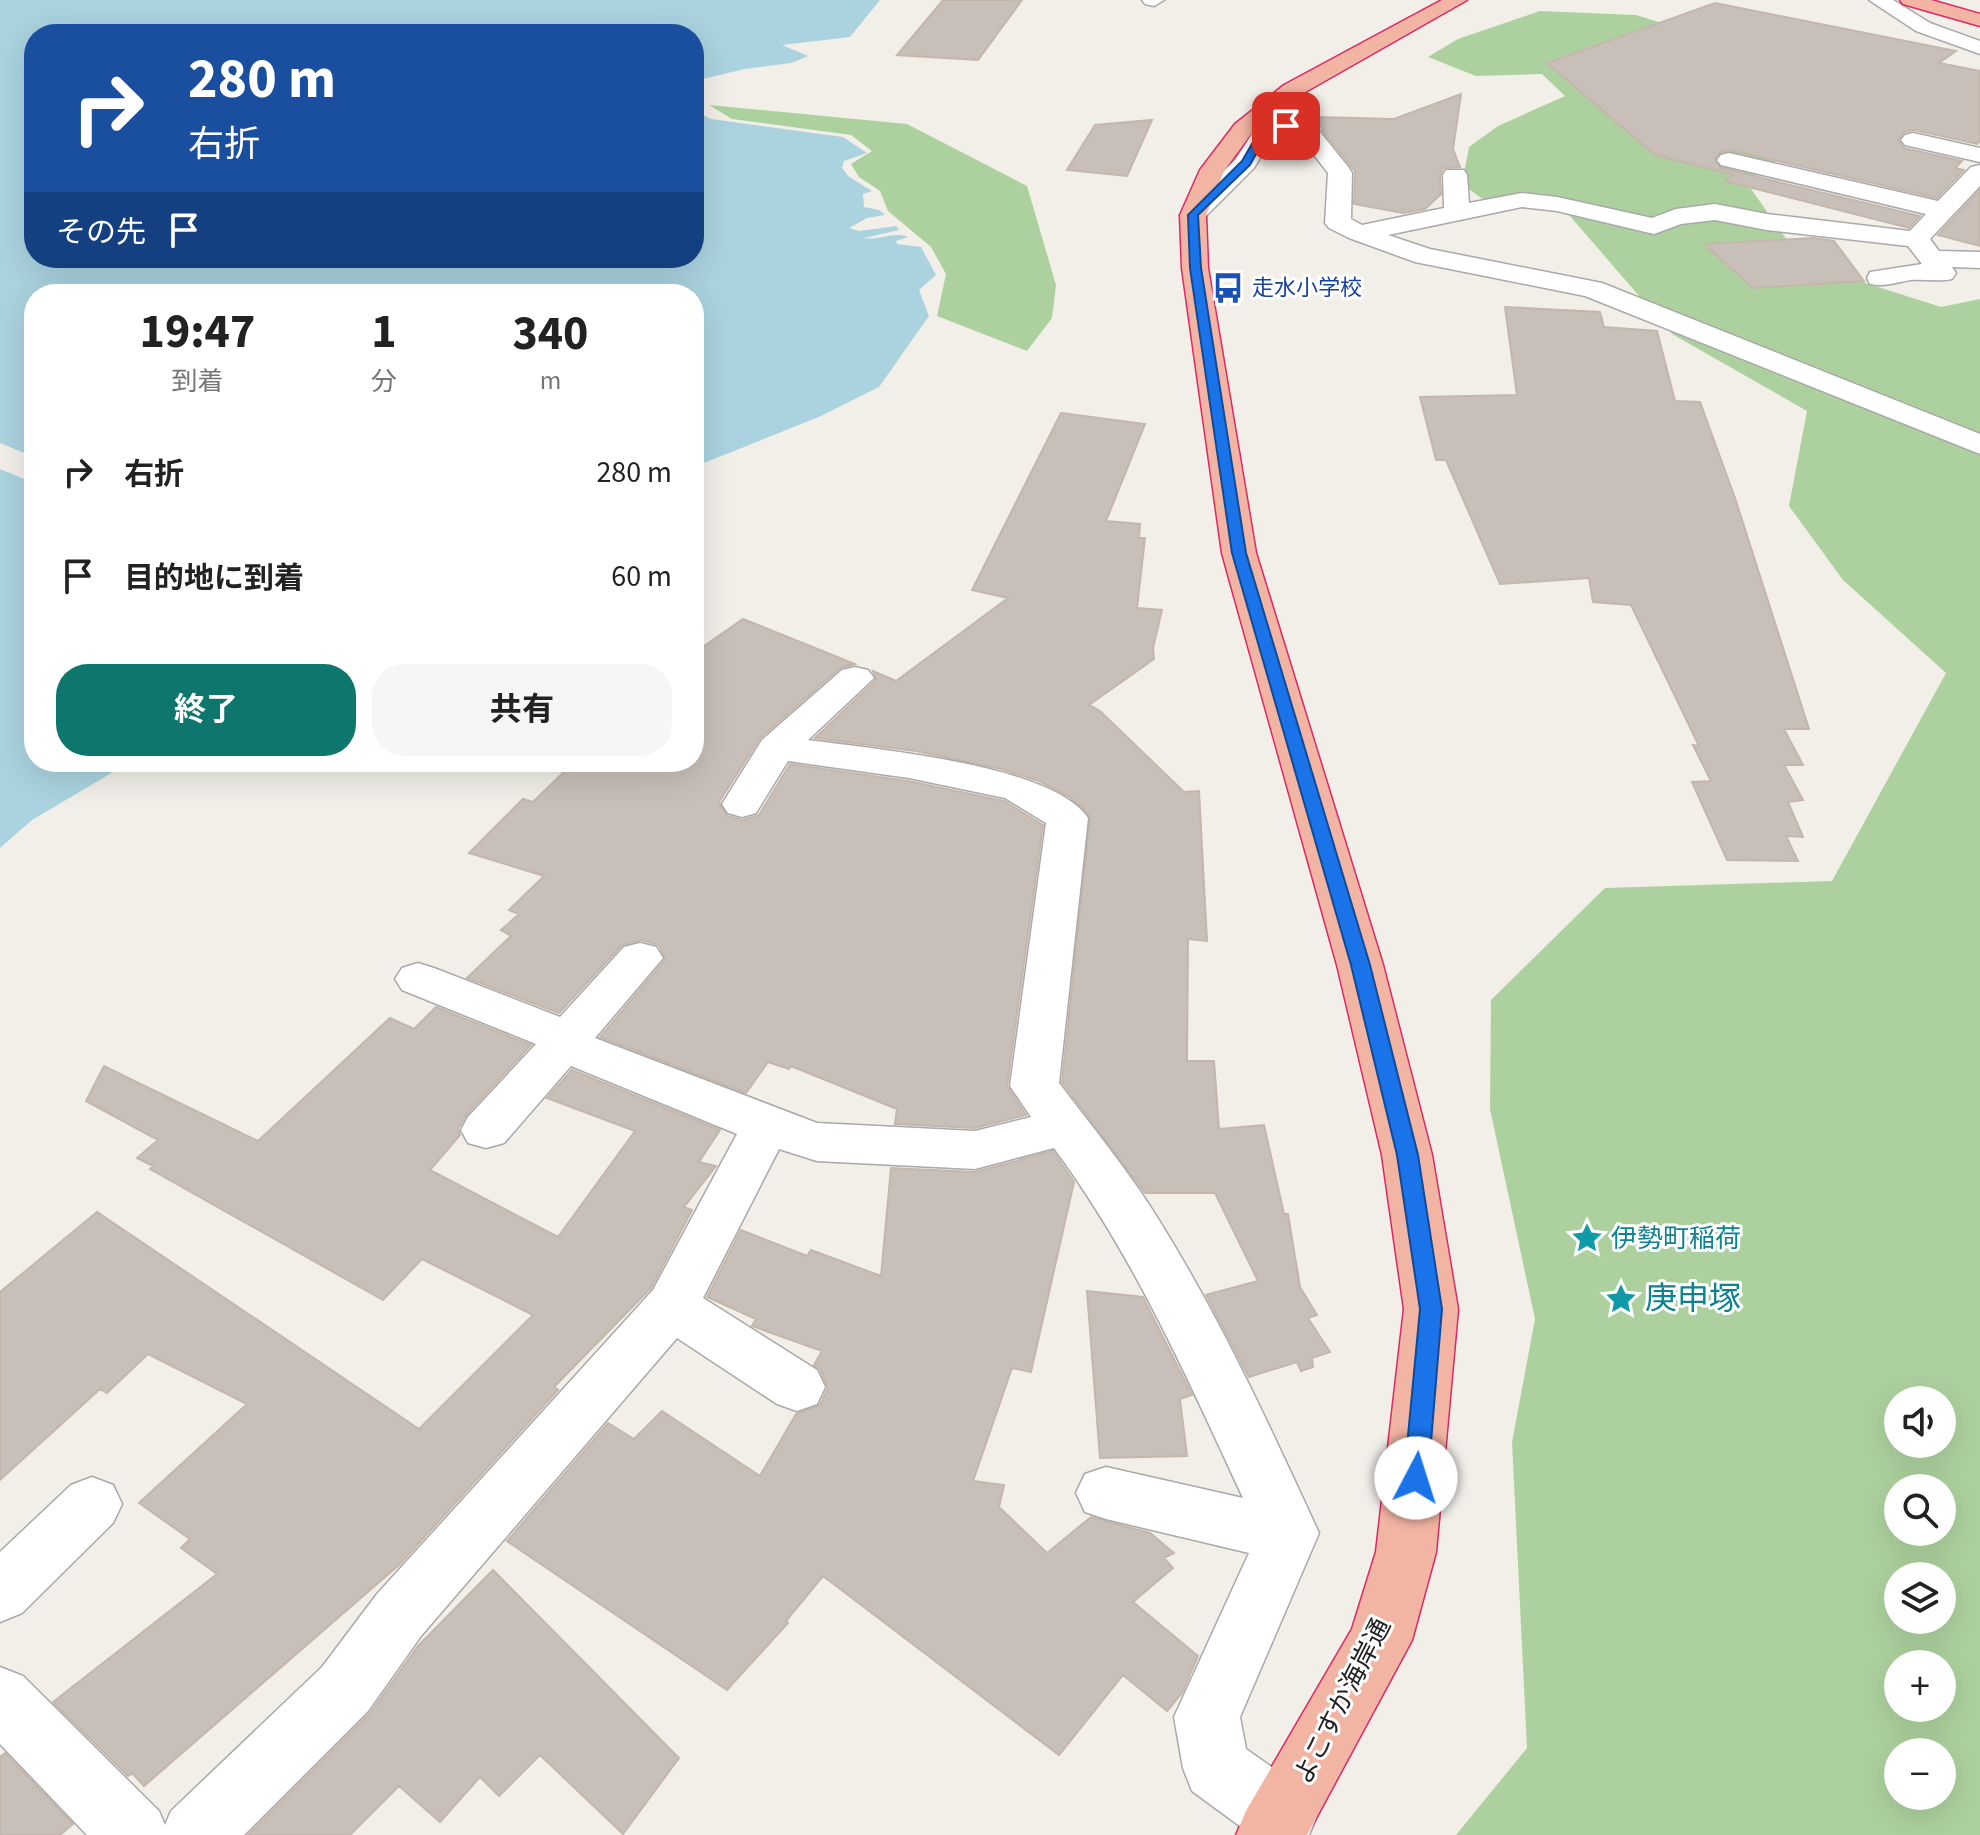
<!DOCTYPE html>
<html lang="ja">
<head>
<meta charset="utf-8">
<style>
  :root { --surface:#fff; --page:#f6f6f6; --text:#222; --muted:#767676; --accent:#0f766e }
  body { margin:0; font-family:"Source Sans 3","Noto Sans JP",sans-serif; background:var(--page); color:var(--text); height:100vh; display:flex; flex-direction:column; font-size:30px; white-space:nowrap }
  * { box-sizing:border-box; margin:0 }
  p { font-size:26px; color:var(--muted) }
  .icon { flex:none; width:44px; height:44px; fill:none; stroke:currentColor; stroke-width:2; stroke-linecap:round; stroke-linejoin:round }
  .map { position:relative; flex:1; overflow:hidden }
  .drawer { position:absolute; left:24px; top:284px; width:680px; height:488px; display:flex; flex-direction:column; background:var(--surface); border-radius:32px; box-shadow:0 8px 32px #0002 }
  .drawer>* { flex:none }
  .top-card { position:absolute; left:24px; top:24px; width:680px; height:244px; border-radius:32px; box-shadow:0 8px 32px #0002; background:#1a4fa0; color:#fff; overflow:hidden }
  .controls { position:absolute; left:1884px; top:1386px; display:grid; gap:16px }
  .controls a { display:grid; place-items:center; width:72px; height:72px; border-radius:50%; background:var(--surface); box-shadow:0 8px 32px #0002; font-size:40px }
  .pin { position:absolute; display:grid; place-items:center; width:68px; height:68px; color:#fff; margin:-34px; border-radius:16px; box-shadow:0 4px 12px #0006 }
  .me { position:absolute; width:88px; margin:-44px; rotate:5deg; stroke-linejoin:round; filter:drop-shadow(0 0 6px #0008) }
  .turn { display:flex; align-items:center; gap:28px; height:168px; padding:0 32px; font-size:36px }
  .turn .icon { width:104px; height:104px; stroke-width:2.5 }
  .turn b { display:block; font-size:56px; line-height:68px }
  .then { display:flex; align-items:center; height:76px; padding:0 32px; background:#0003; gap:16px; font-size:30px }
  .eta { display:flex; justify-content:space-evenly; align-items:center; height:136px; text-align:center }
  .eta b { font-size:48px; font-weight:700; line-height:56px }
  .action { display:flex; gap:16px; margin-top:auto; padding:16px 32px }
  .action a { flex:1; height:92px; border-radius:32px; background:var(--accent); color:#fff; font-size:32px; font-weight:700; line-height:92px; text-align:center }
  .action a+a { background:var(--page); color:var(--text) }
  ul { padding:0; list-style:none }
  li { display:flex; align-items:center; gap:24px; height:104px; padding:0 32px }
  li div { flex:1 }
  li b { display:block; font-size:30px }
  li em { font-style:normal }
  .map>svg:first-child { display:block }
</style>
</head>
<body>
<div class="map">
<svg width="1980" height="1835" viewBox="0 0 1980 1835">
  <rect width="100%" height="100%" fill="#f2efe9"/>
  <!-- forest -->
  <path fill="#add19e" fill-rule="evenodd" d="M 1540,11 L 1636,15 L 1716,40 L 1837,115 L 1747,183 L 1803,263 L 1941,307 L 1980,299 L 1980,1835 L 1456,1835 L 1527,1748 L 1512,1442 L 1535,1319 L 1490,1109 L 1491,1000 L 1605,888 L 1832,881 L 1946,673 L 1843,580 L 1789,506 L 1807,411 L 1672,334 L 1563,208 L 1484,200 L 1462,184 L 1469,147 L 1498,126 L 1565,96 L 1542,74 L 1476,76 L 1428,57 L 1458,39 ZM 1898,1400 L 1942,1400 L 1942,1444 L 1898,1444 ZM 1898,1488 L 1942,1488 L 1942,1532 L 1898,1532 ZM 1898,1576 L 1942,1576 L 1942,1620 L 1898,1620 ZM 1898,1664 L 1942,1664 L 1942,1708 L 1898,1708 ZM 1898,1752 L 1942,1752 L 1942,1796 L 1898,1796 Z
    M 709,105 L 907,124 L 1027,186 L 1056,285 L 1052,318 L 1027,351 L 937,316 L 946,274 L 931,247 L 888,211 L 880,191 L 859,177 L 851,164 L 872,151 L 851,135 L 732,119 Z"/>
  <!-- water -->
  <path fill="#aad3df" d="M 0,0 L 880,0 L 850,37 L 782,45 L 808,56 L 791,63 L 745,69 L 694,81 L 694,34 L 34,34 L 34,258 L 694,258 L 694,110 L 711,119 L 843,137 L 867,153 L 844,161 L 842,168 L 848,176 L 872,191 L 863,194 L 864,207 L 879,210 L 885,215 L 867,218 L 849,228 L 859,231 L 896,226 L 899,230 L 864,238 C 879,241 895,231 908,237 L 896,241 L 897,244 L 921,247 L 936,275 L 919,290 L 929,316 L 879,387 L 821,416 L 694,467 L 694,294 L 34,294 L 34,457 L 0,443 Z
    M 0,469 L 34,483 L 34,762 L 130,762 L 32,820 L 0,848 Z"/>
  <!-- building -->
  <path fill="#c7bfb8" stroke="#c4b6ab" stroke-width="2" d="M 943,0 L 1022,0 L 978,60 L 897,55 Z
    M 1715,3 L 1956,51 L 1939,63 L 1980,71 L 1980,141 L 1977,144 L 1914,130 L 1904,132 L 1898,140 L 1904,148 L 1962,161 L 1955,168 L 1964,170 L 1937,198 L 1730,150 L 1720,152 L 1715,158 L 1720,168 L 1920,216 L 1909,228 L 1725,181 L 1734,175 L 1655,155 L 1547,63 Z
    M 1461,94 L 1453,149 L 1460,167 L 1443,168 L 1440,175 L 1441,194 L 1425,209 L 1403,213 L 1354,204 L 1355,171 L 1322,130 L 1318,117 L 1394,119 Z
    M 1152,120 L 1127,176 L 1067,170 L 1095,125 Z
    M 1980,190 L 1980,246 L 1938,235 Z
    M 1813,238 L 1834,241 L 1864,281 L 1753,288 L 1704,244 Z
    M 1505,307 L 1600,312 L 1604,327 L 1657,331 L 1675,401 L 1700,402 L 1735,498 L 1809,729 L 1784,729 L 1803,765 L 1784,765 L 1803,800 L 1788,802 L 1803,837 L 1786,836 L 1798,861 L 1727,860 L 1692,782 L 1711,781 L 1693,745 L 1699,746 L 1631,605 L 1593,602 L 1589,578 L 1500,584 L 1446,460 L 1436,460 L 1420,397 L 1517,395 Z
    M 1061,413 L 1145,424 L 1106,521 L 1140,524 L 1139,538 L 1145,538 L 1137,608 L 1162,610 L 1153,648 L 1154,659 L 1089,705 L 1100,711 L 1184,792 L 1199,791 L 1207,941 L 1188,939 L 1187,1061 L 1214,1061 L 1219,1129 L 1264,1125 L 1284,1214 L 1288,1214 L 1300,1287 L 1317,1315 L 1308,1318 L 1330,1352 L 1312,1358 L 1313,1367 L 1301,1371 L 1297,1362 L 1249,1377 L 1206,1295 L 1258,1281 L 1215,1193 L 1145,1193 L 1062,1082 L 1090,816 L 1070,797 L 1039,781 L 1001,769 L 916,751 L 815,738 L 876,680 L 873,671 L 896,681 L 1008,598 L 972,590 Z
    M 743,619 L 855,664 L 840,668 L 760,738 L 719,802 L 727,816 L 743,820 L 759,815 L 790,764 L 908,781 L 1004,801 L 1043,825 L 1007,1086 L 1026,1115 L 975,1128 L 895,1124 L 897,1109 L 791,1066 L 789,1069 L 768,1062 L 746,1093 L 600,1037 L 665,960 L 659,945 L 641,940 L 622,945 L 559,1013 L 467,978 L 511,936 L 501,930 L 519,914 L 509,910 L 544,876 L 469,853 L 523,799 L 533,802 L 574,762 L 694,762 L 694,653 Z
    M 436,1007 L 531,1045 L 466,1115 L 458,1129 L 460,1135 L 430,1170 L 558,1237 L 635,1131 L 547,1098 L 572,1070 L 720,1130 L 699,1162 L 716,1166 L 684,1207 L 692,1210 L 651,1288 L 554,1387 L 558,1390 L 400,1564 L 144,1786 L 132,1773 L 128,1776 L 53,1702 L 217,1574 L 181,1548 L 190,1539 L 139,1503 L 247,1404 L 148,1354 L 107,1393 L 100,1389 L 0,1480 L 0,1292 L 97,1212 L 419,1429 L 533,1315 L 422,1259 L 383,1300 L 150,1169 L 153,1166 L 137,1158 L 158,1140 L 86,1101 L 104,1066 L 258,1141 L 390,1018 L 414,1029 Z
    M 1053,1151 L 1074,1182 L 1031,1372 L 1012,1368 L 973,1481 L 1004,1485 L 999,1507 L 1047,1553 L 1091,1517 L 1150,1533 L 1174,1553 L 1164,1558 L 1173,1568 L 1133,1602 L 1198,1656 L 1182,1693 L 1167,1711 L 1123,1675 L 1059,1755 L 823,1576 L 786,1621 L 788,1623 L 727,1690 L 507,1541 L 608,1423 L 634,1439 L 662,1411 L 760,1476 L 796,1414 L 820,1405 L 828,1388 L 820,1369 L 814,1365 L 822,1351 L 752,1326 L 756,1319 L 707,1297 L 741,1230 L 807,1256 L 811,1250 L 881,1276 L 891,1168 L 975,1172 Z
    M 1087,1291 L 1143,1297 L 1192,1395 L 1180,1399 L 1187,1456 L 1100,1458 Z
    M 493,1570 L 679,1758 L 623,1834 L 540,1755 L 499,1796 L 480,1777 L 440,1822 L 399,1786 L 350,1835 L 248,1835 L 370,1713 L 418,1646 Z
    M 5,1753 L 73,1824 L 60,1835 L 0,1835 L 0,1757 Z"/>
  <g fill="none" stroke-linecap="round" stroke-linejoin="round">
    <defs>
      <path id="minor" d="M 1142,0 L 1164,0 L 1154,6 L 1145,4 Z
        M 1869,0 L 1893,0 L 1930,23 L 1980,41 L 1980,54 L 1916,31 Z
        M 1286,119 L 1320,132 L 1349,168 L 1352,173 L 1351,219 L 1362,225 L 1444,208 L 1443,175 L 1446,170 L 1464,170 L 1467,175 L 1469,203 L 1522,193 L 1557,197 L 1652,218 L 1676,209 L 1715,204 L 1767,214 L 1910,231 L 1926,214 L 1721,165 L 1717,160 L 1721,155 L 1729,153 L 1938,201 L 1971,167 L 1980,165 L 1980,186 L 1930,239 L 1939,251 L 1980,252 L 1980,268 L 1952,267 L 1956,273 L 1952,279 C 1939,282 1925,279 1911,280 C 1897,282 1885,287 1870,284 L 1867,278 L 1870,272 L 1922,264 L 1908,246 L 1767,230 L 1715,220 L 1681,224 L 1654,234 L 1557,211 L 1522,207 L 1388,235 L 1430,249 L 1602,283 L 1980,434 L 1980,454 L 1585,296 L 1415,262 L 1349,238 L 1329,228 L 1325,223 L 1328,173 L 1304,142 L 1283,133 L 1272,138 L 1254,168 L 1202,220 L 1184,220 L 1180,215 L 1184,210 L 1236,159 L 1255,129 L 1263,123 Z
        M 1913,133 L 1980,148 L 1980,162 L 1905,145 L 1901,140 L 1905,135 Z
        M 855,667 L 868,670 L 874,678 L 808,740 C 872,749 1052,764 1088,818 L 1059,1083 C 1090,1124 1122,1163 1150,1206 C 1216,1309 1268,1422 1319,1533 L 1240,1717 L 1246,1749 L 1307,1792 L 1317,1816 L 1309,1835 L 1252,1835 L 1192,1791 L 1183,1768 L 1174,1717 L 1249,1553 L 1106,1519 L 1085,1512 L 1076,1493 L 1085,1474 L 1106,1467 L 1243,1498 C 1187,1377 1134,1256 1054,1148 L 975,1169 L 817,1161 L 779,1149 L 703,1298 L 817,1370 L 825,1387 L 817,1404 L 797,1411 L 777,1404 L 677,1338 L 421,1636 L 368,1711 L 244,1835 L 87,1835 L 0,1744 L 0,1667 L 23,1676 L 159,1811 L 165,1825 L 171,1811 L 322,1667 L 377,1594 L 653,1290 L 737,1134 L 571,1066 L 504,1143 L 486,1148 L 468,1143 L 461,1130 L 468,1117 L 536,1044 L 402,990 L 395,979 L 402,968 L 418,963 L 434,968 L 560,1017 L 624,947 L 640,943 L 656,947 L 663,958 L 595,1038 L 817,1123 L 975,1131 L 1031,1117 L 1010,1086 L 1046,823 L 1005,798 L 909,778 L 788,761 L 756,813 L 742,817 L 728,813 L 722,804 L 762,740 L 842,670 Z
        M 92,1477 L 113,1485 L 122,1504 L 113,1523 L 22,1613 L 0,1622 L 0,1552 L 71,1485 Z"/>
      <path id="trunk" d="M 1442,0 L 1467,0 L 1300,95 L 1251,134 L 1224,171 L 1206,215 L 1208,268 L 1256,553 L 1383,965 L 1432,1155 L 1458,1309 L 1436,1552 L 1412,1640 L 1307,1835 L 1236,1835 L 1246,1811 L 1352,1629 L 1376,1552 L 1404,1309 L 1382,1155 L 1337,965 L 1222,553 L 1182,268 L 1180,215 L 1200,170 L 1235,124 L 1284,85 Z
        M 1900,0 L 1931,0 L 1980,14 L 1980,26 L 1903,4 Z"/>
    </defs>
    <!-- minor casing -->
    <use href="#minor" stroke="#a9a9a9" stroke-width="3"/>
    <!-- trunk casing -->
    <use href="#trunk" stroke="#dc2a67" stroke-width="3"/>
    <!-- minor -->
    <use href="#minor" fill="#fff" fill-rule="evenodd"/>
    <!-- trunk -->
    <use href="#trunk" fill="#f2b4a3" fill-rule="evenodd"/>
  </g>
  <!-- route -->
  <path fill="#1a73e8" stroke="#114b97" stroke-width="2" d="M 1286,123 L 1289,128 L 1273,130 L 1266,136 L 1250,165 L 1198,215 L 1201,268 L 1246,553 L 1370,965 L 1418,1155 L 1442,1309 L 1428,1478 L 1424,1486 L 1416,1489 L 1407,1486 L 1404,1478 L 1420,1309 L 1397,1155 L 1351,965 L 1232,553 L 1190,268 L 1188,215 L 1242,161 L 1259,132 L 1267,126 Z"/>
  <!-- icons -->
  <defs>
    <symbol id="bus-bare" viewBox="-9 -9 18 18"><path d="M-5-6H5V4H4V6H2V4H-2V6H-4V4H-5ZM-3.5-4V0h7V-4ZM-3.5 1.2v1.5H-2V1.2ZM2 1.2v1.5H3.5V1.2Z" fill="#1a4fb4" stroke="#fff" stroke-width="2.5" paint-order="stroke"/></symbol>
    <symbol id="sight-bare" viewBox="-9 -9 18 18"><path d="M0-6L1.8-2.2L6-1.7L2.9 1.2L3.7 5.4L0 3.3L-3.7 5.4L-2.9 1.2L-6-1.7L-1.8-2.2Z" fill="#0f9aa8" stroke="#fff" stroke-width="2.5" paint-order="stroke"/></symbol>
  </defs>
  <g fill-rule="evenodd">
    <use href="#bus-bare" x="1206" y="266" width="44" height="44"/>
    <use href="#sight-bare" x="1565" y="1216" width="44" height="44"/>
    <use href="#sight-bare" x="1599" y="1277" width="44" height="44"/>
  </g>
  <g text-anchor="middle" dominant-baseline="central" stroke-width="6" stroke-linejoin="round" paint-order="stroke">
    <!-- far-transit labels -->
    <g font-size="22" fill="#164399" stroke="#fff" text-anchor="start">
      <text x="1252" y="288">走水小学校</text>
    </g>
    <!-- culture labels -->
    <g font-size="26" fill="#0d838f" stroke="#fff" text-anchor="start">
      <text x="1611" y="1238">伊勢町稲荷</text>
    </g>
    <!-- street labels -->
    <g font-size="26" fill="#222" stroke="#fff">
      <text transform="translate(1342 1701) rotate(-63)">よこすか海岸通</text>
    </g>
    <!-- near-culture labels -->
    <g font-size="32" fill="#0d838f" stroke="#fff" text-anchor="start">
      <text x="1645" y="1299">庚申塚</text>
    </g>
  </g>
</svg>
<div class="controls">
<a><svg class="icon" aria-label="sound" viewBox="0 0 24 24"><path d="M4 9h4l5-4v14l-5-4H4zM17 9q2 3 0 6"/></svg></a>
<a><svg class="icon" aria-label="search" viewBox="0 0 24 24"><circle cx="10" cy="10" r="6"/><path d="M15 15l6 6"/></svg></a>
<a><svg class="icon" aria-label="layers" viewBox="0 0 24 24"><path d="M12 4l9 5-9 5-9-5zM3 14l9 5 9-5"/></svg></a>
<a>+</a>
<a>−</a>
</div>
<div class="pin" style="left:1286px;top:126px;background:#d93025"><svg class="icon" aria-label="arrive" viewBox="0 0 24 24"><path d="M6 21V4h12l-3 4 3 4H6"/></svg></div>
<svg class="me" style="left:1416px;top:1478px" viewBox="-20 -20 40 40"><circle r="19" fill="#fff"/><path d="M0-13L10 11 0 6-10 11z" fill="#1a73e8"/></svg>
<div class="top-card">
<div class="turn"><svg class="icon" aria-label="right" viewBox="0 0 24 24"><path d="M7 20v-9h11M14 6l5 5-5 5"/></svg><div><b>280 m</b>右折</div></div>
<div class="then">その先<svg class="icon" aria-label="arrive" viewBox="0 0 24 24"><path d="M6 21V4h12l-3 4 3 4H6"/></svg></div>
</div>
<section class="drawer">
<div class="eta">
<div><b>19:47</b><p>到着</p></div>
<div><b>1</b><p>分</p></div>
<div><b>340</b><p>m</p></div>
</div>
<ul>
<li><svg class="icon" aria-label="right" viewBox="0 0 24 24"><path d="M7 20v-9h11M14 6l5 5-5 5"/></svg><div><b>右折</b></div><em>280 m</em></li>
<li><svg class="icon" aria-label="arrive" viewBox="0 0 24 24"><path d="M6 21V4h12l-3 4 3 4H6"/></svg><div><b>目的地に到着</b></div><em>60 m</em></li>
</ul>
<div class="action"><a>終了</a><a>共有</a></div>
</section>
</div>
</body>
</html>
